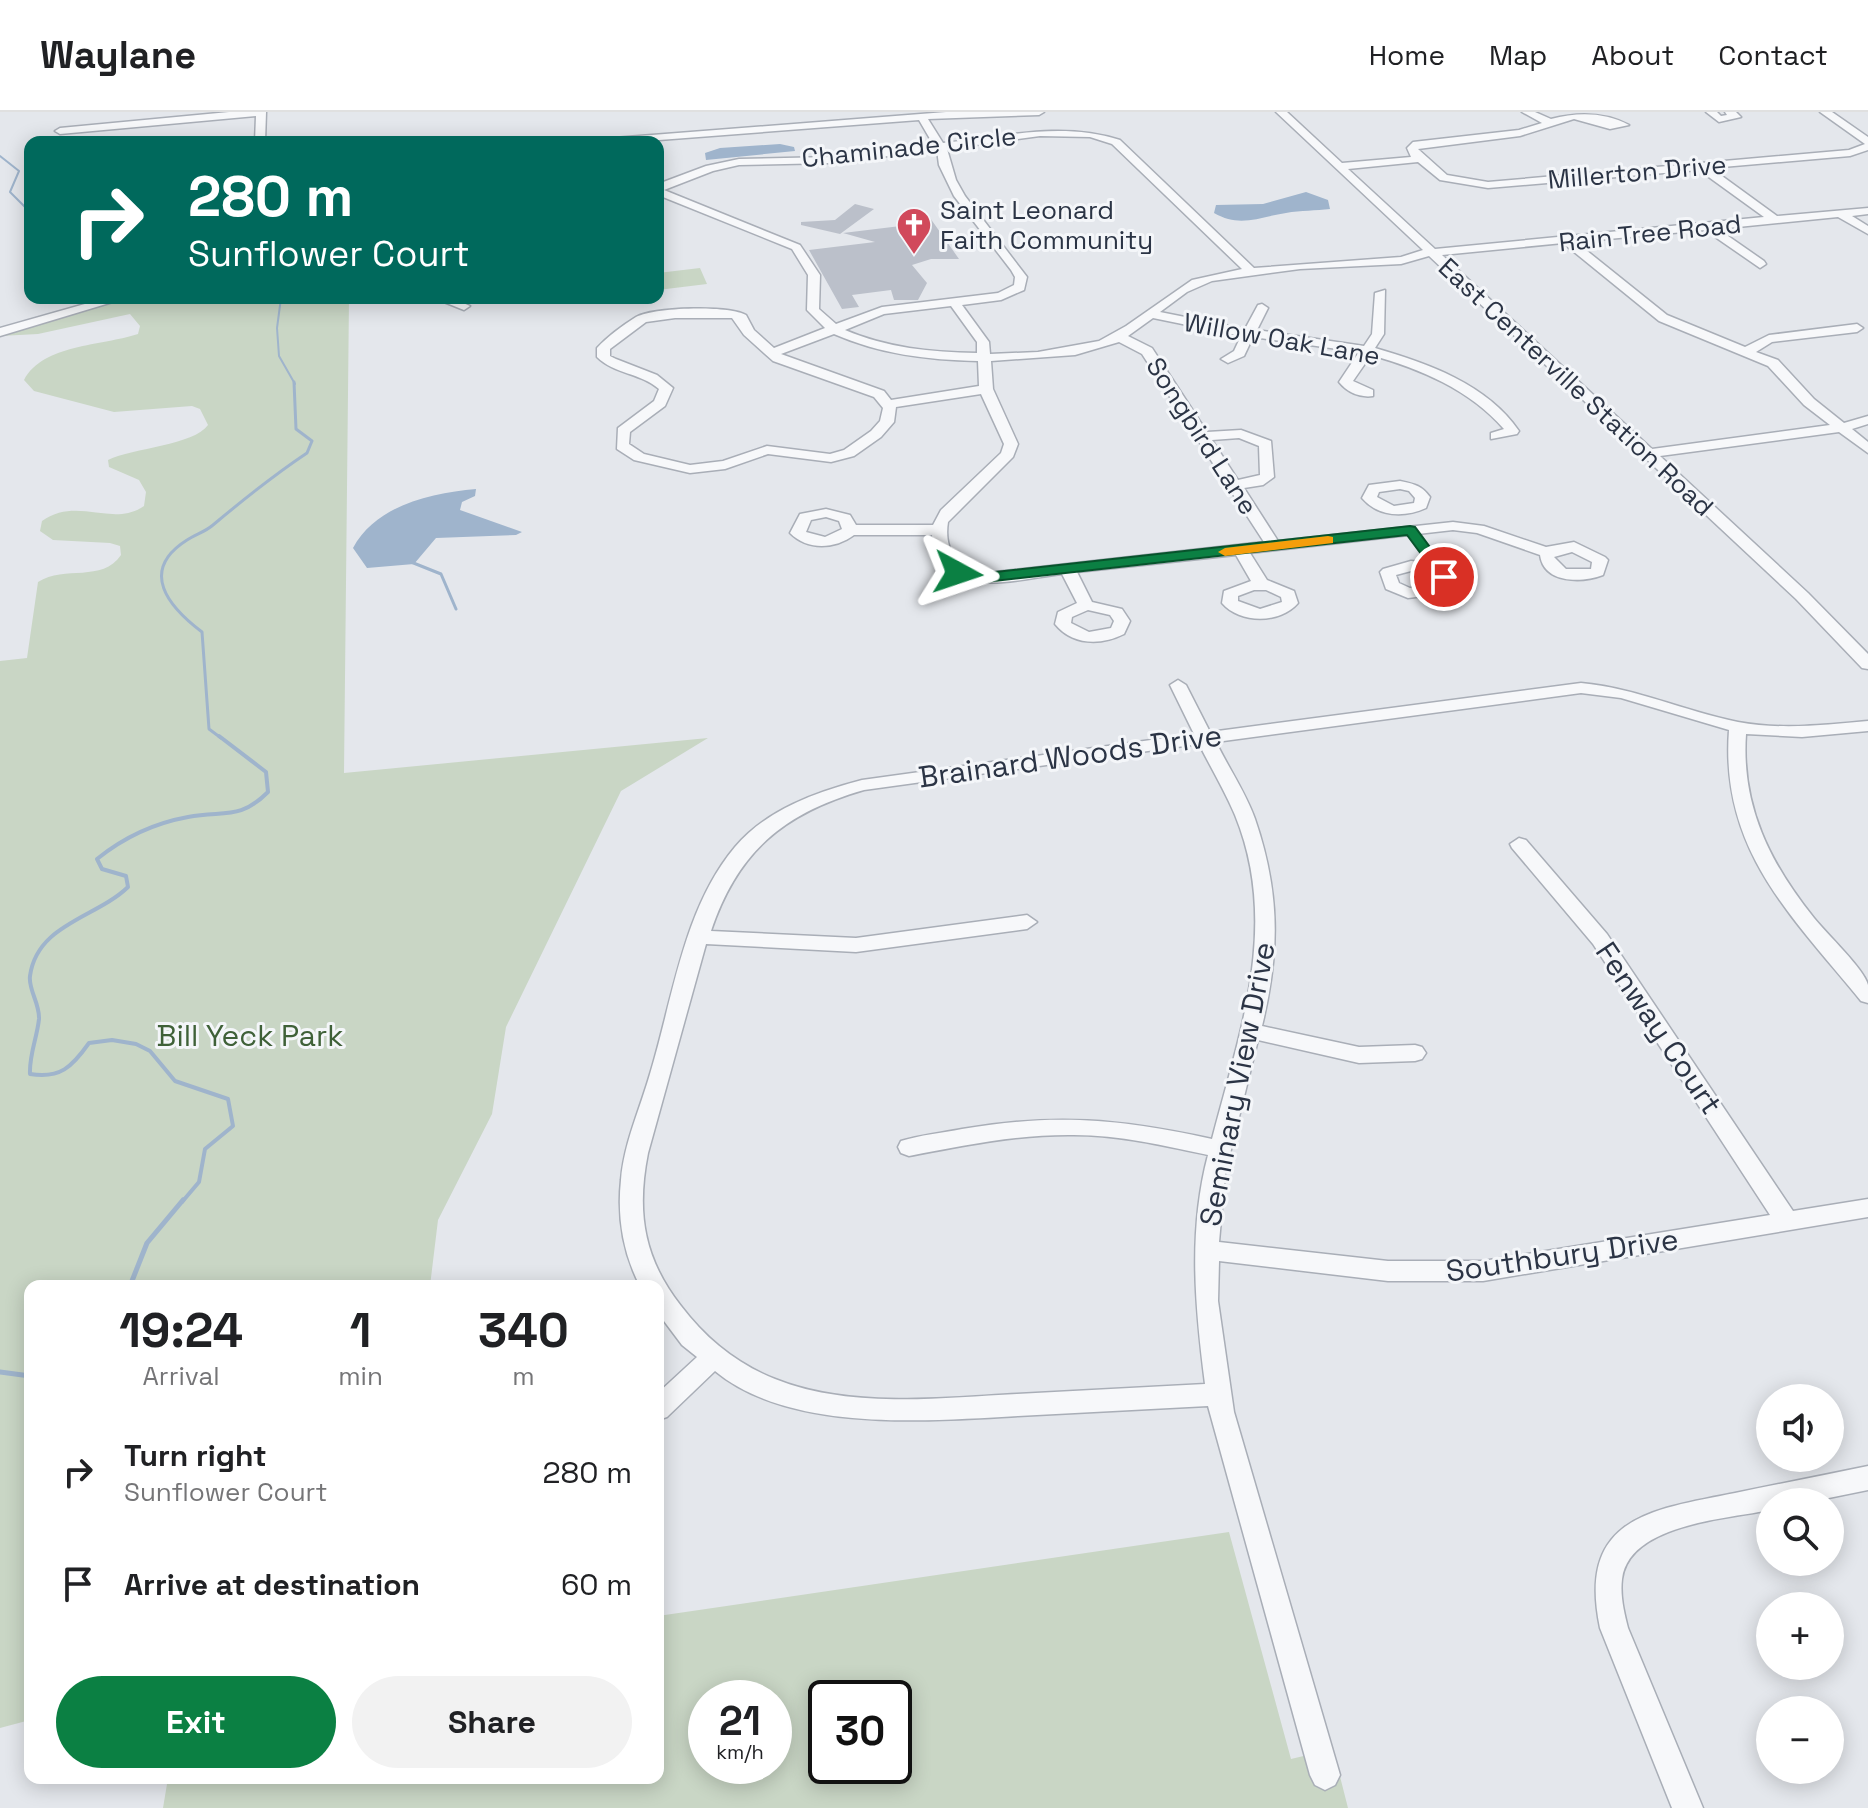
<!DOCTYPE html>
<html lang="en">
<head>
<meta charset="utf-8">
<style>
  :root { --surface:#fff; --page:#f2f2f2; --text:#202124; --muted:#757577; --line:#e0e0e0; --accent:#0b8043 }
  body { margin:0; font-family:"Space Grotesk",sans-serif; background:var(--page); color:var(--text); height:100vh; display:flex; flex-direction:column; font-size:30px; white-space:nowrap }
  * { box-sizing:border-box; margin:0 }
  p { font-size:26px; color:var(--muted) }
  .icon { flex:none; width:44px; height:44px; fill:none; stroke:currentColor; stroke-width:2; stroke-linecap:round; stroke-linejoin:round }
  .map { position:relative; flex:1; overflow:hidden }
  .drawer { position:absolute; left:24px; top:1168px; width:640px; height:504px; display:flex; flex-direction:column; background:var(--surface); border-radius:16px; box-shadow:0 4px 20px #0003 }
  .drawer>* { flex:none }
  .top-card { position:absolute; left:24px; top:24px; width:640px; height:168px; border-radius:16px; box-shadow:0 4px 20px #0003; background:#00695c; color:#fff; overflow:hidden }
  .buttons { position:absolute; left:1756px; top:1272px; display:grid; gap:16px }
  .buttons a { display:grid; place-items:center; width:88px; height:88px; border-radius:50%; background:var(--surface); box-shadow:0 4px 20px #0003; font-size:40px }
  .speed { position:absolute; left:688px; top:1568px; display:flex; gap:16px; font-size:40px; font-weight:700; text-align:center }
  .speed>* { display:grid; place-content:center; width:104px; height:104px; border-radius:50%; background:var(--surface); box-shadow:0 4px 20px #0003; line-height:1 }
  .speed small { font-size:20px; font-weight:400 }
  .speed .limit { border:4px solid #111; border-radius:12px; background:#fff; color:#111 }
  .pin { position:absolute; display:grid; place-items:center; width:68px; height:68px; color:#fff; margin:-34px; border:4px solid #fff; border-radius:50%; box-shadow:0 2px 8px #0007 }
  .me { position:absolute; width:88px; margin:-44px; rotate:95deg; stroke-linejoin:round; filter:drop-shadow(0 0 6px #0008) }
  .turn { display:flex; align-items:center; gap:28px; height:168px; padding:0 32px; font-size:36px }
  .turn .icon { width:104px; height:104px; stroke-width:2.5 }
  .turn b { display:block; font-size:56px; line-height:68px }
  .eta { display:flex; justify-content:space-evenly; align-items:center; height:136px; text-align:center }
  .eta b { font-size:48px; font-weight:600; line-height:56px }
  .cta { display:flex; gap:16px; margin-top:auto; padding:16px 32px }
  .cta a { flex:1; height:92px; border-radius:48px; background:var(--accent); color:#fff; font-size:32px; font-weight:600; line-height:92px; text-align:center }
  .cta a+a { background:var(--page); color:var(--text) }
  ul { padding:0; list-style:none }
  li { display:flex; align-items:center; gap:24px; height:112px; padding:0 32px }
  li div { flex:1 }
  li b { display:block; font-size:30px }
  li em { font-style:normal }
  header { display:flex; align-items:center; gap:48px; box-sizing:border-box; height:112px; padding:0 40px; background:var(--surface); border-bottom:2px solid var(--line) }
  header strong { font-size:38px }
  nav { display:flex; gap:44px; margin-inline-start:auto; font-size:28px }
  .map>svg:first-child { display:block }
</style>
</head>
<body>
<header>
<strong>Waylane</strong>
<nav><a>Home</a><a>Map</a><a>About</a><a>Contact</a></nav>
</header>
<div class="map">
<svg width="1868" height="1696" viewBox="0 0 1868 1696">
  <rect width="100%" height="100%" fill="#e4e7ec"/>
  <!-- green -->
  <path fill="#c9d6c5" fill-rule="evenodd" d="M 700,156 L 707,172 L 658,178 L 658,161 Z
    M 120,186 L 349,186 L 344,661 L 708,626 L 621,679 L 506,915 L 492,1002 L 438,1108 L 430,1174 L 30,1174 L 30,1608 L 0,1616 L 0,549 L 27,546 L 38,470 C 65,453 102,471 121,443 L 120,434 L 110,431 L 53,428 L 40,419 L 42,409 C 78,384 112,416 144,394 L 146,380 L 139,368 L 109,355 L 108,348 C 133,336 194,333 208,313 L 200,297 L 192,294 L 114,300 L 34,279 L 24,268 C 43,232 102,234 138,222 L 140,214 L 130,202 L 38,222 L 0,224 L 0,220 Z
    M 1229,1420 L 1291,1647 L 1333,1637 L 1348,1696 L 163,1696 L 168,1666 L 658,1666 L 658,1504 ZM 706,1586 L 774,1586 L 774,1654 L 706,1654 ZM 826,1586 L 894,1586 L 894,1654 L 826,1654 Z"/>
  <!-- water -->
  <path fill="#9fb4cc" d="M 780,32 L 794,35 L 795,39 L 706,48 L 705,41 L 720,36 Z
    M 1306,80 L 1328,88 L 1330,97 C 1316,99 1301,98 1286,101 C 1259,105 1240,116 1214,101 L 1216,93 L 1263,92 Z
    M 476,377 L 475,384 L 462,390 L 460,398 L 522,420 L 516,423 L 436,426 L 414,452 L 367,456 L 353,436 C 376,393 431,381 476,377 Z"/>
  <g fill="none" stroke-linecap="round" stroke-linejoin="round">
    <!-- stream-far3 -->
    <path stroke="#9fb4cc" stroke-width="2" d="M 0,44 L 19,59 L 10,80 L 30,100
      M 281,186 L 277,216 L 279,244 L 295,272"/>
    <!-- stream-far2 -->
    <path stroke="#9fb4cc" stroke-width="3" d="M 411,450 L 441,462 L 456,497
      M 221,626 L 209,617 L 202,520 C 169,495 138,459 187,428 C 196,422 205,420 213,413 C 244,387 274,363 307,341 L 312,329 L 296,317 L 294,270"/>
    <!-- stream-far1 -->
    <path stroke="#9fb4cc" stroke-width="4" d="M 182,1090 L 199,1070 L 205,1037 L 233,1014 L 228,987 L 175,969 L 150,939 L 136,932 L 112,928 L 89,931 C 72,955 60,967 30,962 C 29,943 37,926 39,907 C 40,892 28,877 30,864 C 37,812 96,806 128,775 L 126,764 L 102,757 L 97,747 C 123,726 155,711 188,705 C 224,698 239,709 268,680 L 266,660 L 219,624"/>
    <!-- stream -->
    <path stroke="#9fb4cc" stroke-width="5" d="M 130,1174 L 147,1131 L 183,1088
      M 0,1260 L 30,1264"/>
  </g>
  <!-- building -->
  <path fill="#bbc0ca" d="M 855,92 L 874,97 L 840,122 L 801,113 L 801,110 L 835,108 Z
    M 928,103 L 959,147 L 931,147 L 912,153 L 927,171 L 918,188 L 894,188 L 891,178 L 852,183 L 859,195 L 842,197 L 809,138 L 875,130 L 843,121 L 917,112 L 913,104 Z"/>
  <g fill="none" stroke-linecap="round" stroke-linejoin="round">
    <defs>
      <path id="minor" d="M 229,0 L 266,0 L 265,30 L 255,30 L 256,4 L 60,22 L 55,19 L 60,16 Z
        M 946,0 L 1044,0 L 1039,3 L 928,7 L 943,31 C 1003,25 1061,9 1120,28 L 1254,156 L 1401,145 L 1423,138 L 1276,0 L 1287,0 L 1342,51 L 1411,45 L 1407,36 L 1413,30 L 1519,18 L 1542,11 L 1522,0 L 1535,0 L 1551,7 C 1578,0 1604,0 1629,13 L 1610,17 L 1574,7 L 1520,24 L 1418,37 L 1447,63 L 1488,70 L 1849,38 L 1865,32 L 1820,0 L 1832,0 L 1868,25 L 1868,38 L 1850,44 L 1711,56 L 1777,104 L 1868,96 L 1868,102 L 1852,104 L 1868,114 L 1868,122 L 1838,105 L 1718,117 L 1764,149 L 1766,152 L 1760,156 L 1705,118 L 1576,130 L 1667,203 L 1745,235 L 1769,223 L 1857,212 L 1863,216 L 1857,220 L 1772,230 L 1756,240 L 1778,248 L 1814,287 L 1844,311 L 1868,304 L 1868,312 L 1852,317 L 1868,330 L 1868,341 L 1839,320 L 1660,344 L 1808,481 L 1868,542 L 1868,557 L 1862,556 L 1796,487 L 1429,144 L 1401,152 L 1300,157 L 1212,169 L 1187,180 L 1160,200 L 1245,217 L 1258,193 L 1262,192 L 1268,196 L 1257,218 L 1364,234 L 1372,222 L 1375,181 L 1385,178 L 1384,222 L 1375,236 C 1427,251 1487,272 1519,319 L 1517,322 L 1491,327 L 1491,321 L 1504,317 C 1469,277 1420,257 1371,243 L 1353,269 L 1373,278 L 1373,284 C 1360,286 1347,280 1339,270 L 1359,240 L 1253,225 L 1244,244 L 1228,251 L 1221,247 L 1234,239 L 1241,224 L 1153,206 L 1128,224 L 1152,236 L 1207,320 L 1241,318 L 1271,329 L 1274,365 L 1263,373 L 1244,376 L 1278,429 L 1453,410 L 1484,414 L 1546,435 L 1574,430 L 1605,445 L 1608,448 L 1603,463 C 1582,471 1544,472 1540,443 L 1477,421 L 1453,418 L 1250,441 L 1267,468 L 1294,479 L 1298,491 C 1280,512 1240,512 1222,491 L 1224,479 L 1251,469 L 1236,443 L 1077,460 L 1092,490 L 1122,497 L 1130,509 L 1124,522 C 1100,534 1072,533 1055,512 L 1058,500 L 1077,491 L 1062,462 C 1016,467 939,492 932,423 L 854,423 C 835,437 808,439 790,421 L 800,402 L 826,397 L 850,403 L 856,413 L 933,413 L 941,398 L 1001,341 L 1004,332 L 981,282 L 896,295 L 894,310 L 881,325 L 854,344 L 831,350 L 768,342 L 725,357 L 690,361 L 634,348 L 617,337 L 618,316 L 654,289 L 659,277 C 641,261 614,262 597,245 L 597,236 C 607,225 623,213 636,205 C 654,195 729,193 746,203 L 754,218 L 774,236 L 825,216 L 807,198 L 808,163 L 792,137 L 658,83 L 658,72 L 706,54 L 739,47 L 831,45 L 933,32 L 919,8 L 633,30 L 587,30 L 588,28 ZM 1040,24 L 1090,25 L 1112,32 L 1242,157 L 1192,168 L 1126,214 L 1099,229 L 1038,240 L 990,242 L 989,230 L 962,193 L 1001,188 L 1024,178 L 1027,165 L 965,84 L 956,68 L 947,37 ZM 937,38 L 939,53 L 954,84 L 1011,158 L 1015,165 L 1014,173 L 998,181 L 882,195 L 836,212 L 819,197 L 820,163 L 800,133 L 664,78 L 713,59 L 739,53 L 831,51 ZM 1418,50 L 1440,68 L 1488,76 L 1699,58 L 1764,105 L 1435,137 L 1348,57 ZM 1563,131 L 1659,209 L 1768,254 L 1804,293 L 1830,313 L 1652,337 L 1442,143 ZM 951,194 L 977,230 L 977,241 C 931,240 887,236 845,218 L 884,202 ZM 675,206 L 732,206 L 744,223 L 773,249 L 874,285 L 883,296 L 880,309 L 871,319 L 844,338 L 830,342 L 767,334 L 723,349 L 690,353 L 644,342 L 629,332 L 630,320 L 665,294 L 673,276 L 657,263 L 616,247 L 610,244 L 610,237 L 646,210 ZM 834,222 C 880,242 927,248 978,249 L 979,274 L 891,288 L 884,279 L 781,242 ZM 1119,230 L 1142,242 L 1264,430 L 977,462 C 954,453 944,434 948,410 L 1013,345 L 1018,332 L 993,277 L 991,249 L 1075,243 ZM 1239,326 L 1259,334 L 1260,363 L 1238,368 L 1212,328 ZM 826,405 L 839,409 L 842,417 L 825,425 L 806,420 L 811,408 ZM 1572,440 L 1592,450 L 1591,457 L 1566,457 L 1554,445 ZM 1254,478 L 1266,478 L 1281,485 L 1282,490 L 1260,497 L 1238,489 L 1238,484 ZM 1088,498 L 1110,503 L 1114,509 L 1111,516 L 1089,520 L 1071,511 L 1072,505 Z
        M 1706,0 L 1717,0 L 1721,4 L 1727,3 L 1725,0 L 1736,0 L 1741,5 L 1719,10 Z
        M 106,186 L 126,186 L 0,224 L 0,216 Z
        M 434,186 L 452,186 L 470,194 L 464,198 Z
        M 1400,369 C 1414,372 1421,373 1430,385 L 1426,396 C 1404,406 1378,405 1362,386 L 1369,373 ZM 1400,377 L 1409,379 L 1415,386 L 1414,391 L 1394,394 L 1377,385 L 1379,380 Z
        M 1411,449 L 1433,451 L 1450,462 L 1453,474 L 1448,481 L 1408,486 L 1386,477 L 1380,460 L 1383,457 ZM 1411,459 L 1425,459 L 1436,467 L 1437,474 L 1410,476 L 1399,471 L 1396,463 Z
        M 1178,568 L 1186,573 L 1210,620 L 1581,571 C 1636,576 1684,599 1738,610 C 1781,618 1825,613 1868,609 L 1868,619 L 1802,625 L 1746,622 C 1741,694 1770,751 1814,806 C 1826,821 1865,858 1868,873 C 1868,879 1868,886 1868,891 L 1861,889 C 1791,803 1720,738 1729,618 L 1621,586 L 1581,581 L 1216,630 C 1228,655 1246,681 1255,707 C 1280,780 1280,840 1262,914 L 1359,935 L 1415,933 L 1422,935 L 1426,941 L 1422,947 L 1415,949 L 1359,951 L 1258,928 L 1225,1062 L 1219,1130 L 1388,1149 L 1483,1149 L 1770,1103 L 1593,832 L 1512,736 L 1510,732 L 1519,726 L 1526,728 L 1607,822 L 1793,1099 L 1868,1087 L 1868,1105 L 1483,1169 L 1388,1169 L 1219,1149 L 1218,1189 L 1234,1300 L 1340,1663 L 1335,1673 L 1325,1678 L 1315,1673 L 1310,1663 L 1208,1294 C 1144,1297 1081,1301 1018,1304 C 927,1309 790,1321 715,1259 L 667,1305 L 658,1308 L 658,1281 L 697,1245 L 682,1233 L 658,1201 L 658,1174 L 640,1174 C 623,1141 617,1105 621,1068 C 624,1031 640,997 650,962 C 673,887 683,797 735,735 C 766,698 816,680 862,668 L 1194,622 L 1170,573 ZM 1199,632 C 1211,656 1225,679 1235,703 C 1280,813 1240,919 1212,1027 C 1120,1007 1055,1001 962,1017 C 942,1021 920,1023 901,1029 L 898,1035 L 901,1041 L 909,1044 C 961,1034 1014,1023 1068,1023 C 1115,1022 1162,1033 1208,1043 C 1188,1119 1195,1194 1205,1272 C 1142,1275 1079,1279 1017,1282 C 939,1286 850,1297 775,1267 C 737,1252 706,1227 681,1194 C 644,1147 636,1101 648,1041 L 706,832 L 856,840 L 1027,817 L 1037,810 L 1027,803 L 856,826 L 711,819 C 738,739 784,701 864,678 Z
        M 1868,1354 L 1868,1378 L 1809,1390 L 1770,1390 L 1770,1398 C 1727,1407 1629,1412 1622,1467 C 1620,1484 1624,1500 1628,1516 L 1703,1696 L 1672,1696 L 1600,1516 C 1577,1406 1649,1398 1735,1381 C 1779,1372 1824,1363 1868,1354 Z"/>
    </defs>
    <!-- minor casing -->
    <use href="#minor" stroke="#a9aeb7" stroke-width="3"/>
    <!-- minor -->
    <use href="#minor" fill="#f7f8fa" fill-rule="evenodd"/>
  </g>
  <!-- route -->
  <path fill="#0b8043" stroke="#07532c" stroke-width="2" d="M 1410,414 L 1415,415 L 1438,446 L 1436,453 L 1449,462 L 1449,468 L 1439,468 L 1423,457 L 1424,446 L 1407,423 L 976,471 L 951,461 L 958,457 L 977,462 Z"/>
  <!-- slow -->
  <path fill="#f59e0b" d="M 1328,424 L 1333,425 L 1333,431 L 1225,444 L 1218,440 L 1225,436 Z"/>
  <!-- icons -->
  <defs>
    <symbol id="church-pin" viewBox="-11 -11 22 30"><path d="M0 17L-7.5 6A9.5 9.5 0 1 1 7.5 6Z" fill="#d1495b" stroke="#f4f6f9"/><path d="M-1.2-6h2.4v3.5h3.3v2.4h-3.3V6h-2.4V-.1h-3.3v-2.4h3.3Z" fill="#fff"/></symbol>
  </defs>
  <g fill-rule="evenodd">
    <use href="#church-pin" x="894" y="93" width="40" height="54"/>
  </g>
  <g text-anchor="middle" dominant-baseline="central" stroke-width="6" stroke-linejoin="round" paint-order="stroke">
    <!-- far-street labels -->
    <g font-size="26" fill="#2b3445" stroke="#f4f6f9">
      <text transform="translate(909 35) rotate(-6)">Chaminade Circle</text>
      <text transform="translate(1637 60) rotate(-5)">Millerton Drive</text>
      <text transform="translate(1650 121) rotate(-6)">Rain Tree Road</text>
      <text transform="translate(1282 227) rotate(10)">Willow Oak Lane</text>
      <text transform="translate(1576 275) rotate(43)">East Centerville Station Road</text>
      <text transform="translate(1202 324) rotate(57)">Songbird Lane</text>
    </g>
    <!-- far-poi labels -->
    <g font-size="26" fill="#2b3445" stroke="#f4f6f9" text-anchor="start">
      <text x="940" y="98">Saint Leonard<tspan x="940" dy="30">Faith Community</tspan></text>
    </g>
    <!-- street labels -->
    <g font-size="30" fill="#2b3445" stroke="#f4f6f9">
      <text transform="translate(1070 644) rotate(-8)">Brainard Woods Drive</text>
      <text transform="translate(1659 916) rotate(56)">Fenway Court</text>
      <text transform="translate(1237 972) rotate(-79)">Seminary View Drive</text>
      <text transform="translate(1562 1143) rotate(-8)">Southbury Drive</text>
    </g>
    <!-- park labels -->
    <g font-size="30" fill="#3f6138" stroke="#f4f6f9">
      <text x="250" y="923">Bill Yeck Park</text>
    </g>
  </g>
</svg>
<div class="buttons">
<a><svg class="icon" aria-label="sound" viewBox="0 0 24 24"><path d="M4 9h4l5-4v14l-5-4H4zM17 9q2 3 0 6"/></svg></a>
<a><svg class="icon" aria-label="search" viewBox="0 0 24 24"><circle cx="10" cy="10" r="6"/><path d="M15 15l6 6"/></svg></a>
<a>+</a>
<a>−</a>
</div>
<div class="speed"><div>21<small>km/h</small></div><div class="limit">30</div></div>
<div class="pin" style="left:1444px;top:465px;background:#d93025"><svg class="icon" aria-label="arrive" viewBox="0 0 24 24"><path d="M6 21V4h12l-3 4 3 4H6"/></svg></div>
<svg class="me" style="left:958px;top:461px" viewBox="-20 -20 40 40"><path d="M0-17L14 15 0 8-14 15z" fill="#0b8043" stroke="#fff" stroke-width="4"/></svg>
<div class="top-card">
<div class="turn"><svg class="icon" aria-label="right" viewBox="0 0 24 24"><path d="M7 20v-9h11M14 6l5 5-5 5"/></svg><div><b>280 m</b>Sunflower Court</div></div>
</div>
<section class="drawer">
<div class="eta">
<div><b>19:24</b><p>Arrival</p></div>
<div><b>1</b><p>min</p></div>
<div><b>340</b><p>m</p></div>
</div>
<ul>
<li><svg class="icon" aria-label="right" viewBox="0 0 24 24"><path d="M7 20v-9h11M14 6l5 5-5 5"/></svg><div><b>Turn right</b><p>Sunflower Court</p></div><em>280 m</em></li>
<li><svg class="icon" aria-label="arrive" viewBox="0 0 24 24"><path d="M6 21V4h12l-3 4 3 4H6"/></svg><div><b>Arrive at destination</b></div><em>60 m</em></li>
</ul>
<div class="cta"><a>Exit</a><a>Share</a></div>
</section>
</div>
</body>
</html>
